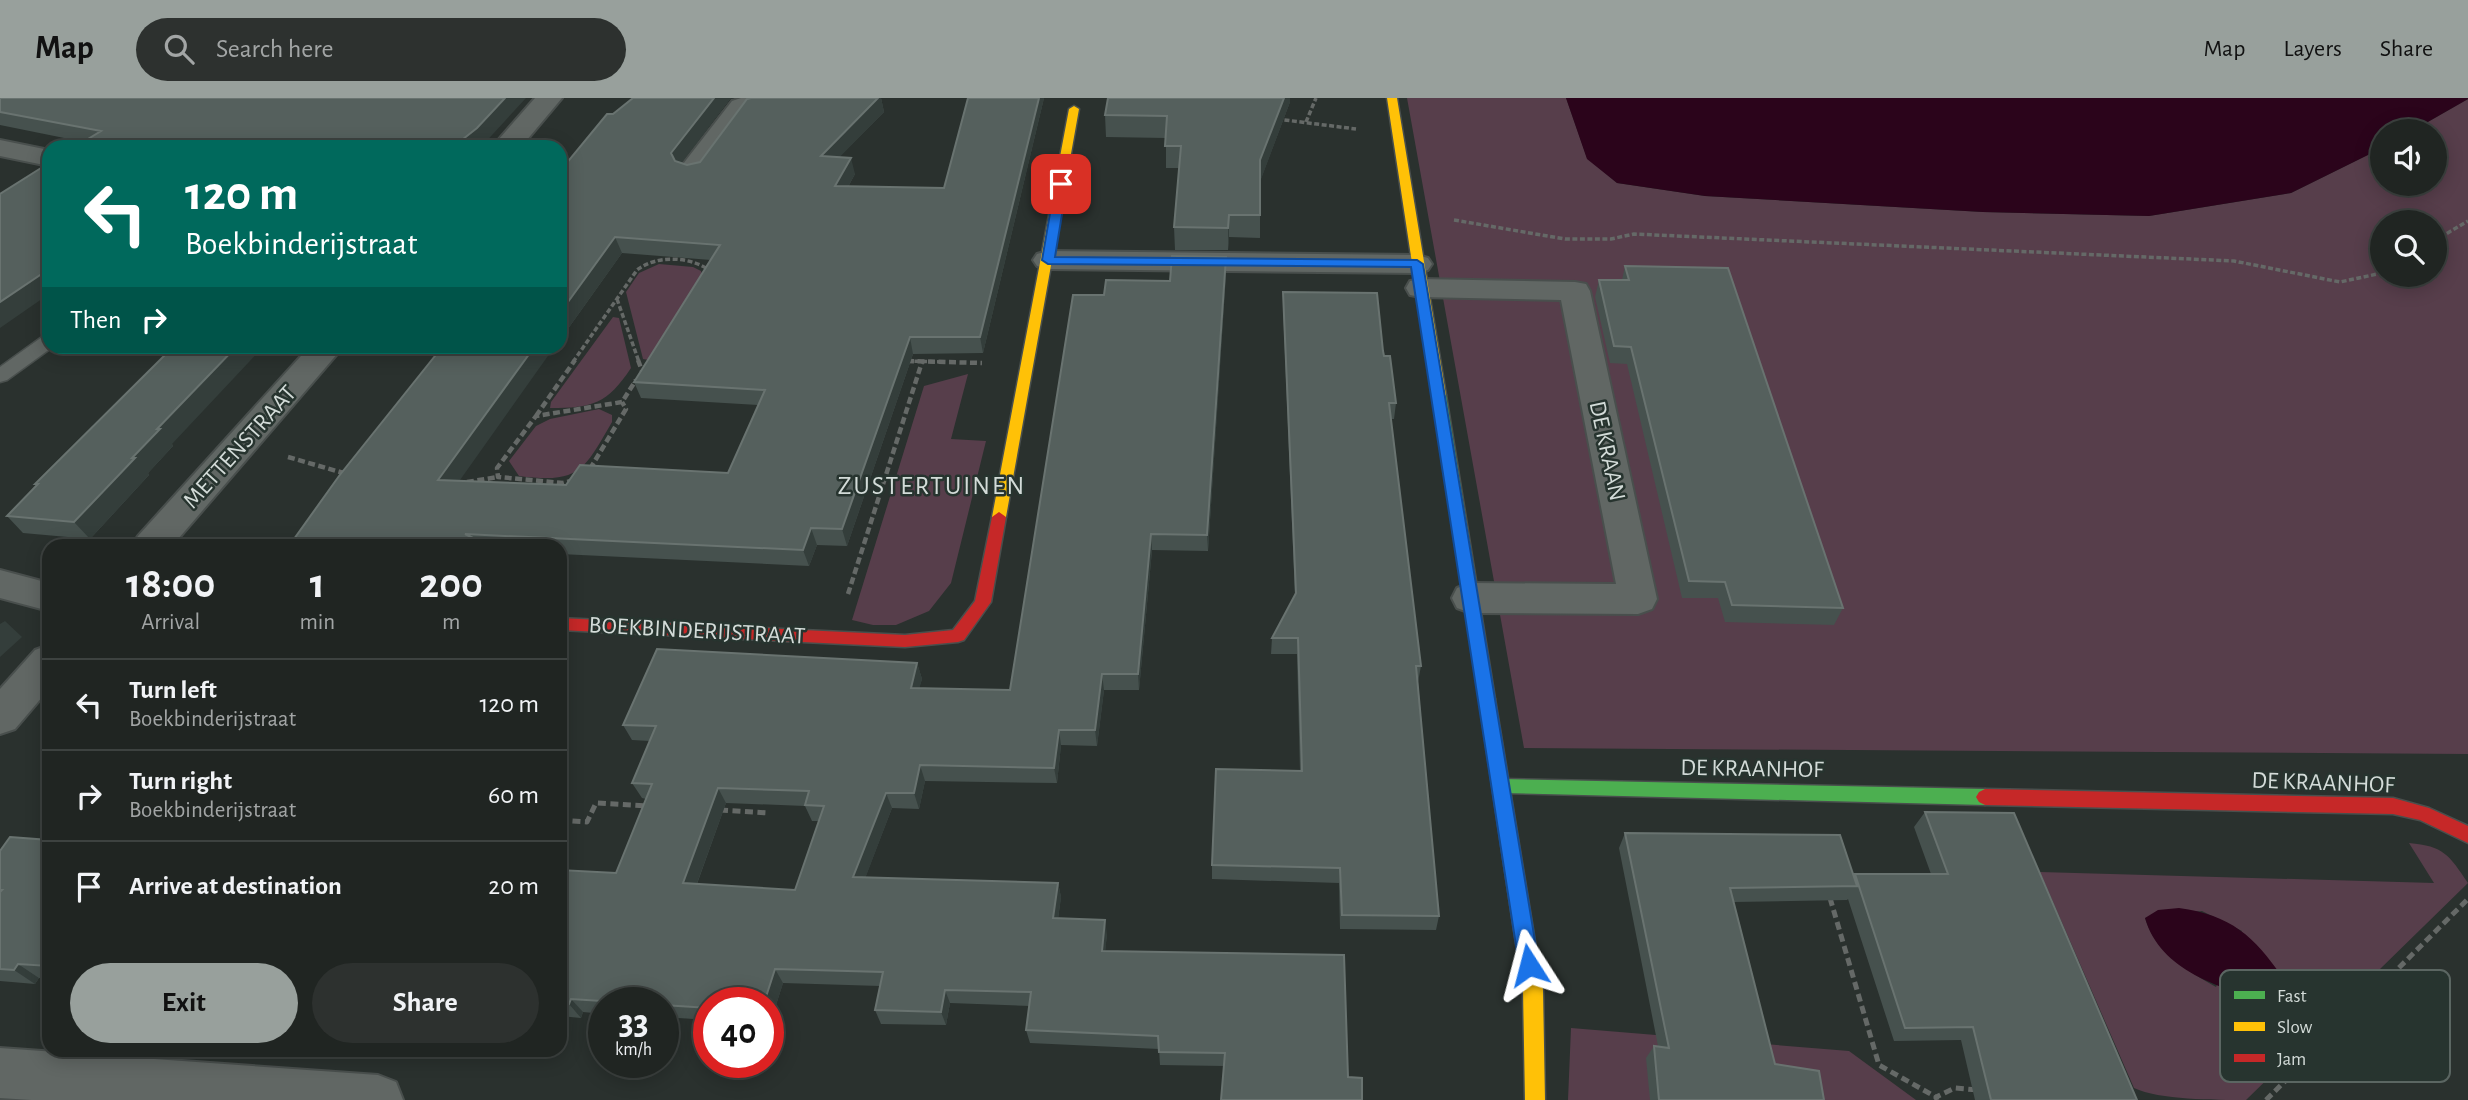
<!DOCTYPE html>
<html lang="en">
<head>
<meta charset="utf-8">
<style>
  :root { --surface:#202522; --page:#2d312f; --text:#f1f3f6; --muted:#a2a5a5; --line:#3d4240; --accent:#98a09c }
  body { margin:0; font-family:"Alegreya Sans",sans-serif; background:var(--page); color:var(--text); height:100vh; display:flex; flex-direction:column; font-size:26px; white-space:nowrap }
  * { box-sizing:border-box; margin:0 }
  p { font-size:23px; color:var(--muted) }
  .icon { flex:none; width:38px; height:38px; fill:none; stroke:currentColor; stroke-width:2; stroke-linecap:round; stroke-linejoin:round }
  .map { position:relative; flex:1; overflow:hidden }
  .side { position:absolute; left:42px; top:441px; width:525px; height:518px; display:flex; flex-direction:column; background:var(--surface); border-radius:21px; box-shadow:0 4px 18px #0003,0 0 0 2px var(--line) }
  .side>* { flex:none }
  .hud { position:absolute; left:42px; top:42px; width:525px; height:214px; border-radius:21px; box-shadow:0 4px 18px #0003,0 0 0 2px var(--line); background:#00695c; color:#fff; overflow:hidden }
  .buttons { position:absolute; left:2370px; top:21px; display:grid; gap:14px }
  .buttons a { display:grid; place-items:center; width:77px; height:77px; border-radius:50%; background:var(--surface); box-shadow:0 4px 18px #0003,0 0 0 2px var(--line); font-size:35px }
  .speed { position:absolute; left:588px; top:889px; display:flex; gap:14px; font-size:35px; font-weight:700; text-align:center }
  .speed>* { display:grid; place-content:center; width:91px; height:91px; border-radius:50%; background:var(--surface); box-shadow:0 4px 18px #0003,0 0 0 2px var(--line); line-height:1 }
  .speed small { font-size:18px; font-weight:400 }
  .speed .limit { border:10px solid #d22; background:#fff; color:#111 }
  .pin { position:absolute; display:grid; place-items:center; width:60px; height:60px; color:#fff; margin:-30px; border-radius:14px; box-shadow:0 4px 10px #0006 }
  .me { position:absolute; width:77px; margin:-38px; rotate:351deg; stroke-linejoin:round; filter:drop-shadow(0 0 5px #0008) }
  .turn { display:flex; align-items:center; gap:24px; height:147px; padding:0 28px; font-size:32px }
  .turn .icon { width:91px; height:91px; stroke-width:2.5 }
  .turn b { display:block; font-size:49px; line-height:60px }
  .then { display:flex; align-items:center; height:66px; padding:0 28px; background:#0003; gap:14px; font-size:26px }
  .eta { display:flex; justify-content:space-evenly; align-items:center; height:119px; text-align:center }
  .eta b { font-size:42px; font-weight:700; line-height:49px }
  .button { display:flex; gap:14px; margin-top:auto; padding:14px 28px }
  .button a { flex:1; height:80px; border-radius:42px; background:var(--accent); color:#111; font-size:28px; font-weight:700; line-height:80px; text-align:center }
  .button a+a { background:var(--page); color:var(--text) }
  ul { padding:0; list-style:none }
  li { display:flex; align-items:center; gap:21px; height:91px; padding:0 28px; border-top:2px solid var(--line) }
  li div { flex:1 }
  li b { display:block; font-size:26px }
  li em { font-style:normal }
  header { display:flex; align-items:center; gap:42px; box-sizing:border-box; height:98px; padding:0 35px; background:var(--accent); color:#111 }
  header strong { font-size:33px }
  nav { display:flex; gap:38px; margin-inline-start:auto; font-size:24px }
  .search { width:490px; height:63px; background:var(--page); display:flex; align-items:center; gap:18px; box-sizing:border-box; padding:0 24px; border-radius:38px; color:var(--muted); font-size:26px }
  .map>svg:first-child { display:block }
</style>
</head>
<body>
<header>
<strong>Map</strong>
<div class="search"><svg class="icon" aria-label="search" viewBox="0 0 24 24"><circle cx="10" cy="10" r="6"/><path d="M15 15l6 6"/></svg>Search here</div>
<nav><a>Map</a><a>Layers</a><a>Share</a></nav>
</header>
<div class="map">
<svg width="2468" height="1002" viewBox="0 0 2468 1002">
  <rect width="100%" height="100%" fill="#2a312e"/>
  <!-- green -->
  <path fill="#573e4b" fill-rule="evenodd" d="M 1407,0 L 1566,0 L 1587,60 L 1617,85 L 1705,98 L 1983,114 L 2149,118 L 2291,95 L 2382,50 L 2382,86 L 2434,86 L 2434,33 L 2412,33 L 2468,1 L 2468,656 L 1524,650 ZM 2382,124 L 2434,124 L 2434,177 L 2382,177 Z
    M 659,166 L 693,169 L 701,173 L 703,179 L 649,262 L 643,261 L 626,194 L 639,175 Z
    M 613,219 L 619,220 L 631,270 C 607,306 593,310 550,310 L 551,304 Z
    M 968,276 L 951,341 L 986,343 L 951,485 L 929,513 L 896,527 L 873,527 L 852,522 L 924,288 Z
    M 599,311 L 612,317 L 612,324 C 584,372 580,386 519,378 L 509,363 L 536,328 L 550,321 Z
    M 2409,745 C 2444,748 2449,757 2468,785 L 2246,1002 C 2215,1002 2159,1002 2134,990 L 2040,774 L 2434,785 ZM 2202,813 L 2242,833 L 2216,889 C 2186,872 2155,854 2145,820 Z
    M 1571,930 L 1849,953 L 1916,1002 L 1568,1002 Z"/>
  <!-- water -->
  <path fill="#2b041b" d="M 1566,0 L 2468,0 L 2468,1 L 2412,33 L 2382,33 L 2382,50 L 2291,95 L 2149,118 L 1983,114 L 1705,98 L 1617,85 L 1587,61 Z
    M 2179,810 C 2231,817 2254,838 2283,880 L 2277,898 L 2268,904 C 2221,890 2160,873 2145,820 L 2158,812 Z"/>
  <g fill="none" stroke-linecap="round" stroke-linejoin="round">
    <defs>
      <path id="lane" d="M 49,237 L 49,248 L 54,248 L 7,282 L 0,284 L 0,269 L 42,239 Z"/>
      <path id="street" d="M 535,0 L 562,0 L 521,49 L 492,49 Z
        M 741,0 L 778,0 L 774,6 L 750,15 L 703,78 L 693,80 L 683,78 L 679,72 L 683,66 L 732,3 Z
        M 0,42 L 49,52 L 49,68 L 0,58 Z
        M 1048,153 L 1417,157 L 1428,160 L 1432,166 L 1428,172 L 1417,175 L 1048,171 L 1037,168 L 1033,162 L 1037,156 Z
        M 1421,181 L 1575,184 L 1586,186 L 1590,193 L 1657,501 L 1652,511 L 1638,516 L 1471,515 L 1457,510 L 1452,500 L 1457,490 L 1471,485 L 1616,486 L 1561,202 L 1421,199 L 1410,197 L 1406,190 L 1410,183 Z
        M 310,248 L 344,248 L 172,448 L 132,448 L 138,438 Z
        M 0,472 L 49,485 L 49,513 L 0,500 Z
        M 49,547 L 49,591 L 15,631 L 0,636 L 0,591 L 35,552 Z
        M 0,950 L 378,977 L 396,984 L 403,1002 L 31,1002 L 0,1000 Z"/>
      <path id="fast" d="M 1439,293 L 1446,297 L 1495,601 L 1493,606 L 1487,608 L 1481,606 L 1479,601 L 1432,297 Z
        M 1502,681 L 1985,691 L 1991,694 L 1994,699 L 1991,704 L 1985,707 L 1502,695 L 1496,693 L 1493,688 L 1496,683 Z"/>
      <path id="slow" d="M 1387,0 L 1397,0 L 1446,297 L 1439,301 L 1432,297 Z
        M 1074,8 L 1079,11 L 1006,419 L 999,424 L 992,419 L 1069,11 Z
        M 1487,594 L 1493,596 L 1495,601 L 1543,892 L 1545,1002 L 1525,1002 L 1523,892 L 1479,601 L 1481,596 Z"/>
      <path id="jam" d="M 999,414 L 1006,419 L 991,504 L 964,542 L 958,544 L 905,549 L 560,532 L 560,520 L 905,537 L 953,532 L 975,503 L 992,419 Z
        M 1985,691 L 2393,700 L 2429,710 L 2468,728 L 2468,745 L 2420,722 L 2393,716 L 1985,707 L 1979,704 L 1976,699 L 1979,694 Z"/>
    </defs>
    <!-- lane casing -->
    <use href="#lane" stroke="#494f4d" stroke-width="3"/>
    <!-- street casing -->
    <use href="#street" stroke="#494f4d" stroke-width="4"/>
    <!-- fast casing -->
    <use href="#fast" stroke="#494f4d" stroke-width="3"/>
    <!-- slow casing -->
    <use href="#slow" stroke="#494f4d" stroke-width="3"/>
    <!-- jam casing -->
    <use href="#jam" stroke="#494f4d" stroke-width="3"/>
    <!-- path-far2 -->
    <path stroke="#656967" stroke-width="3.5" stroke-dasharray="5 2.5" stroke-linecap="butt" d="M 1277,21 L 1356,31
      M 1306,24 L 1316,0
      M 1454,122 L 1565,141 L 1611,141 L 1634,136 L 2234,163 L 2340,184 L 2382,175
      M 2434,143 L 2468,123
      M 617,201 L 639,264
      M 907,263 L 945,264
      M 573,264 L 637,172 C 656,157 689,158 709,172"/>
    <!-- path-far1 -->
    <path stroke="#656967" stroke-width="4.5" stroke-dasharray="7 3.5" stroke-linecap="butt" d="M 638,262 L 642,273
      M 907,263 L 982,265
      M 536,318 L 575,262
      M 288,359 L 347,376
      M 590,371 L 626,311 L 622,304
      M 574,382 L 563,385 L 498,379 L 497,370 L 536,318 L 622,304 L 636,282
      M 467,384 L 498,379
      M 848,496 L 922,264"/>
    <!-- path -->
    <path stroke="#656967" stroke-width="5" stroke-dasharray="8 4.5" stroke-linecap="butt" d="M 720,712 L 768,715
      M 560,722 L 587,724 L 596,705 L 648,708
      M 1830,800 L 1879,967 L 1936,999
      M 1937,1002 L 1936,999 L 1955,990 L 1978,992
      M 2266,1002 L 2468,801"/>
    <!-- lane -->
    <use href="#lane" fill="#616764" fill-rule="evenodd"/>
    <!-- street -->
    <use href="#street" fill="#616764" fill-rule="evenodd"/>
    <!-- fast -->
    <use href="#fast" fill="#4caf50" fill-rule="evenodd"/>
    <!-- slow -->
    <use href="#slow" fill="#ffc107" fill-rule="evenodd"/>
    <!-- jam -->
    <use href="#jam" fill="#c62828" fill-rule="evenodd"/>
  </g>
  <!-- wall -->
  <path fill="#46514e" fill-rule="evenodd" d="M 0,0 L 484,47 L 84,44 L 0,27 Z
    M 878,0 L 881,0 L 884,14 L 839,59 L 855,76 L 848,89 L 944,90 L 968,0 L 1044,0 L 983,255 L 913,256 L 847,448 L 817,447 L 809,468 L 560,456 L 560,448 L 289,448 L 459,383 L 566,387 L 728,375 L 758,307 L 641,300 L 634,284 L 711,162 L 622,155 L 560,242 L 560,73 L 613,16 L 730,1 L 681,65 L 687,67 L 700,64 Z
    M 1108,0 L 1290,0 L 1290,4 L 1260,83 L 1260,140 L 1229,139 L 1228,152 L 1175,152 L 1174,129 L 1179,70 L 1166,70 L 1166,40 L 1106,39 L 1105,17 Z
    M 1625,168 L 1843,510 L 1834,527 L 1725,524 L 1718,500 L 1682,500 L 1627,266 L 1610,265 L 1595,199 L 1599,182 L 1622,182 Z
    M 1226,176 L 1208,453 L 1152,452 L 1139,592 L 1104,592 L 1097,648 L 1061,647 L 1057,685 L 925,683 L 919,711 L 892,710 L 865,780 L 1058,785 L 1061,799 L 1058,821 L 1107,836 L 1105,853 L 1348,979 L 1362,1002 L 1224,968 L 1160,967 L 1159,951 L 1030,945 L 1026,932 L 1030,908 L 950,905 L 946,927 L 881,926 L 875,912 L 880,888 L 783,885 L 770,926 L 768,926 L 768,905 L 709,905 L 709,922 L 663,919 L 663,905 L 604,905 L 604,916 L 583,914 L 581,920 L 560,918 L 560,772 L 616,775 L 646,701 L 642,700 L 632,685 L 650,643 L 632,642 L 623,627 L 917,565 L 922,581 L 919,590 L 1010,592 L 1104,197 L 1170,183 ZM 726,705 L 805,708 L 812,723 L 819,723 L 795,792 L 697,786 Z
    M 1283,194 L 1383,253 L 1396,305 L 1394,321 L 1391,321 L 1421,568 L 1418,584 L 1439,818 L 1436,832 L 1340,831 L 1339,785 L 1212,781 L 1212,767 L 1300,673 L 1297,556 L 1271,556 L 1272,540 L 1295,498 L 1283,210 Z
    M 172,346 L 173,348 L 148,375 L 149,377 L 90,441 L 23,435 L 7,418 L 36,388 L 35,386 Z
    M 1925,714 L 2137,1002 L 1975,1002 L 1961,942 L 1894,943 L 1848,801 L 1847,802 L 1734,804 L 1775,966 L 1824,1002 L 1650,1002 L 1646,960 L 1654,948 L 1658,948 L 1619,750 L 1625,735 L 1853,778 L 1855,776 L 1931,776 L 1914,729 Z
    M 49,742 L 49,881 L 39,880 L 35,886 L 0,883 L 0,753 Z"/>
  <!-- shaded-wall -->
  <path fill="#343e3b" d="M 505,0 L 526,0 L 481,49 L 453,49 Z
    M 714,0 L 734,0 L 730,1 L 677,71 L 671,55 Z
    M 878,0 L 881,0 L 884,14 L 825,74 L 821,58 Z
    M 1039,0 L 1044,0 L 983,255 L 980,239 Z
    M 1284,0 L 1290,0 L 1290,4 L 1260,84 L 1260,62 Z
    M 851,60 L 855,76 L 839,105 L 835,88 Z
    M 1229,117 L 1229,139 L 1228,152 L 1228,130 Z
    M 615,139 L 622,155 L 560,242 L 560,215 Z
    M 1226,159 L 1226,176 L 1208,453 L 1207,437 Z
    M 49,171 L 49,196 L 0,230 L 0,204 Z
    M 910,239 L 913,256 L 847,448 L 842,431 Z
    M 237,248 L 264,248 L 172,346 L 173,348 L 148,375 L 149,377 L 90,441 L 74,424 L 157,331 Z
    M 535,248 L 555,248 L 448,399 L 438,382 Z
    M 811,430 L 817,447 L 809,468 L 803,452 Z
    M 1151,436 L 1152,452 L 1139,592 L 1138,576 Z
    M 5,523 L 22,539 L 0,559 L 0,526 Z
    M 917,565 L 922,581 L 915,606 L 911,590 Z
    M 1102,576 L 1104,592 L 1097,648 L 1095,632 Z
    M 1059,632 L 1061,647 L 1057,685 L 1054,670 Z
    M 920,667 L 925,683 L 919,711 L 914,695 Z
    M 718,690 L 726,705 L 692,799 L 683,785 Z
    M 886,695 L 892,710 L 860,794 L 853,779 Z
    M 1058,785 L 1061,799 L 1056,835 L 1053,820 Z
    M 1105,822 L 1107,836 L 1104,867 L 1102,853 Z
    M 18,866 L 39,880 L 35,886 L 14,872 Z
    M 775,871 L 783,885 L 770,926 L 768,923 L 768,905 L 764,905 Z
    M 945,892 L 950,905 L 946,927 L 941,914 Z
    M 571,901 L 583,914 L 581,920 L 569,906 Z"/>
  <!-- building -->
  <path fill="#55605d" stroke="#697370" stroke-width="2" fill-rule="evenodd" d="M 0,0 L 505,0 L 477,30 L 453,49 L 75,49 L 101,33 L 0,14 Z
    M 633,0 L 714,0 L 671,55 L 675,63 L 687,67 L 700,64 L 747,1 L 751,0 L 878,0 L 821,58 L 851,60 L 835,88 L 944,90 L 968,0 L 1039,0 L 980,239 L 910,239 L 842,431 L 811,430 L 803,452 L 465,436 L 489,448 L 289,448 L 339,378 L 443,248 L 535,248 L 438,382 L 566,387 L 580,367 L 728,375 L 765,292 L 634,284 L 720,147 L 615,139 L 560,215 L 560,104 L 565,98 L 560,98 L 560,73 L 607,16 L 613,16 Z
    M 1108,0 L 1284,0 L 1260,62 L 1260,117 L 1229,117 L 1228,130 L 1174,129 L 1181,48 L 1165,48 L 1167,18 L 1105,17 Z
    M 49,65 L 49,171 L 0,204 L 0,96 Z
    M 1172,158 L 1226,159 L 1207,437 L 1151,436 L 1138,576 L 1102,576 L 1095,632 L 1059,632 L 1054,670 L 920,667 L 914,695 L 886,695 L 853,779 L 1058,785 L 1053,820 L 1105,822 L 1102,853 L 1344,857 L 1348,979 L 1362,980 L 1362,1002 L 1221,1002 L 1225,955 L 1159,954 L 1158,938 L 1026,932 L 1031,894 L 945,892 L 941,914 L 875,912 L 883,874 L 775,871 L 764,905 L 709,905 L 709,910 L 663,907 L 663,905 L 633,905 L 571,901 L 569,906 L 560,906 L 560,772 L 616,775 L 652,686 L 632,685 L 656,628 L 623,627 L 657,551 L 917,565 L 911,590 L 1010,592 L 1073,197 L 1104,197 L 1106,182 L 1170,183 ZM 718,690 L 809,693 L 805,707 L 824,708 L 795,792 L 683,785 Z
    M 1625,168 L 1728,170 L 1843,510 L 1732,507 L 1725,484 L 1689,483 L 1631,249 L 1614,248 L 1599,182 L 1629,182 Z
    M 1283,194 L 1377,195 L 1383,253 L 1384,258 L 1390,258 L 1396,305 L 1389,305 L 1421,568 L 1416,568 L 1439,818 L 1342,817 L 1340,770 L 1212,767 L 1216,671 L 1302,673 L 1298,540 L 1272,540 L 1296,495 Z
    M 174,248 L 237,248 L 157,331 L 160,331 L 132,360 L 135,360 L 74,424 L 7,418 L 38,386 L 35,386 Z
    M 1925,714 L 2014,715 L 2137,1002 L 1991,1002 L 1973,929 L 1905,930 L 1855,776 L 1948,776 Z
    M 1625,735 L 1840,737 L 1857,788 L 1730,790 L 1775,966 L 1819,973 L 1824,1002 L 1659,1002 L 1654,948 L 1669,950 Z
    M 10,739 L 49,742 L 49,868 L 18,866 L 14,872 L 0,871 L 0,794 L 2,792 L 0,792 L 0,753 Z"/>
  <!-- route -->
  <path fill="#1a73e8" stroke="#114b97" stroke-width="2" d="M 1061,83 L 1067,86 L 1055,159 L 1417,162 L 1423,166 L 1539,867 L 1536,873 L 1529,876 L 1522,873 L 1519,867 L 1411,169 L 1048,166 L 1042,162 L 1055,86 Z"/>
  <g text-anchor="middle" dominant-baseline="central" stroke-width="5" stroke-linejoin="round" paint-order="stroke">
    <!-- street labels -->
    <g font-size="24" fill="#d3dbd8" stroke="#27342f">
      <text transform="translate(240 349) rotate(-48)">METTENSTRAAT</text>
      <text transform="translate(1607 353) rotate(78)">DE KRAAN</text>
      <text transform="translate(697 533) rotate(3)">BOEKBINDERIJSTRAAT</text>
      <text transform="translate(1752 671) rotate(1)">DE KRAANHOF</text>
      <text transform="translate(2323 685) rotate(2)">DE KRAANHOF</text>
    </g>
    <!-- neighbourhood labels -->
    <g font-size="26" letter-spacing="2" fill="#d3dbd8" stroke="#27342f">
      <text x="932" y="388">ZUSTERTUINEN</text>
    </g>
  </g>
  <!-- legend -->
  <rect x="2220" y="872" width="230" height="112" rx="10" fill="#27342f" stroke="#5b6662" stroke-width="2"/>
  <rect x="2234" y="893" width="31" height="8" fill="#4caf50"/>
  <rect x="2234" y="924" width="31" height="9" fill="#ffc107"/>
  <rect x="2234" y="956" width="31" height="8" fill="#c62828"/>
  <g font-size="19" fill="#d3dbd8">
    <text x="2277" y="904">Fast</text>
    <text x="2277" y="935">Slow</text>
    <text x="2277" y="967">Jam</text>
  </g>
</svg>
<div class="buttons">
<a><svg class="icon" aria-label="sound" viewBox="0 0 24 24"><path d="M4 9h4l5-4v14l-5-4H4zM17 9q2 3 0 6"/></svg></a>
<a><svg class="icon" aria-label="search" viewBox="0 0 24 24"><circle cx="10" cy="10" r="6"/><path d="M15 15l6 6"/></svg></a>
</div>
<div class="speed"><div>33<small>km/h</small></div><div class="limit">40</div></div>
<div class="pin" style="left:1061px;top:86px;background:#d93025"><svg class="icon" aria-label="arrive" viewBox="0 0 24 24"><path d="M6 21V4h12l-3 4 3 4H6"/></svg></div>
<svg class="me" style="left:1529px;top:867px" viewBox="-20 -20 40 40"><path d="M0-17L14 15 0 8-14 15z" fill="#1a73e8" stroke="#fff" stroke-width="4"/></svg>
<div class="hud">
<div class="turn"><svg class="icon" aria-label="left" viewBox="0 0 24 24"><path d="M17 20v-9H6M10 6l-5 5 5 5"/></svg><div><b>120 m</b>Boekbinderijstraat</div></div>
<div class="then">Then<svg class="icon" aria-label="right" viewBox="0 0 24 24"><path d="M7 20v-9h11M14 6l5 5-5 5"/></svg></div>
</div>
<section class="side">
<div class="eta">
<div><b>18:00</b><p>Arrival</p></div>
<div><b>1</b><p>min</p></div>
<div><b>200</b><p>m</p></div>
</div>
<ul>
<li><svg class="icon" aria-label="left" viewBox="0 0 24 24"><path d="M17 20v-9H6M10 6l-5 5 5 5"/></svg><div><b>Turn left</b><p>Boekbinderijstraat</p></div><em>120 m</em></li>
<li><svg class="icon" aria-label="right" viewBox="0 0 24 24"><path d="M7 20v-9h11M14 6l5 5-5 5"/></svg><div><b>Turn right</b><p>Boekbinderijstraat</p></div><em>60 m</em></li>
<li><svg class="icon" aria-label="arrive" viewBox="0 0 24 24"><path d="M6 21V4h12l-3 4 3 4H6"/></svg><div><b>Arrive at destination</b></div><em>20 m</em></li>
</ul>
<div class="button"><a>Exit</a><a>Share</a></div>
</section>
</div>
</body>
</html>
